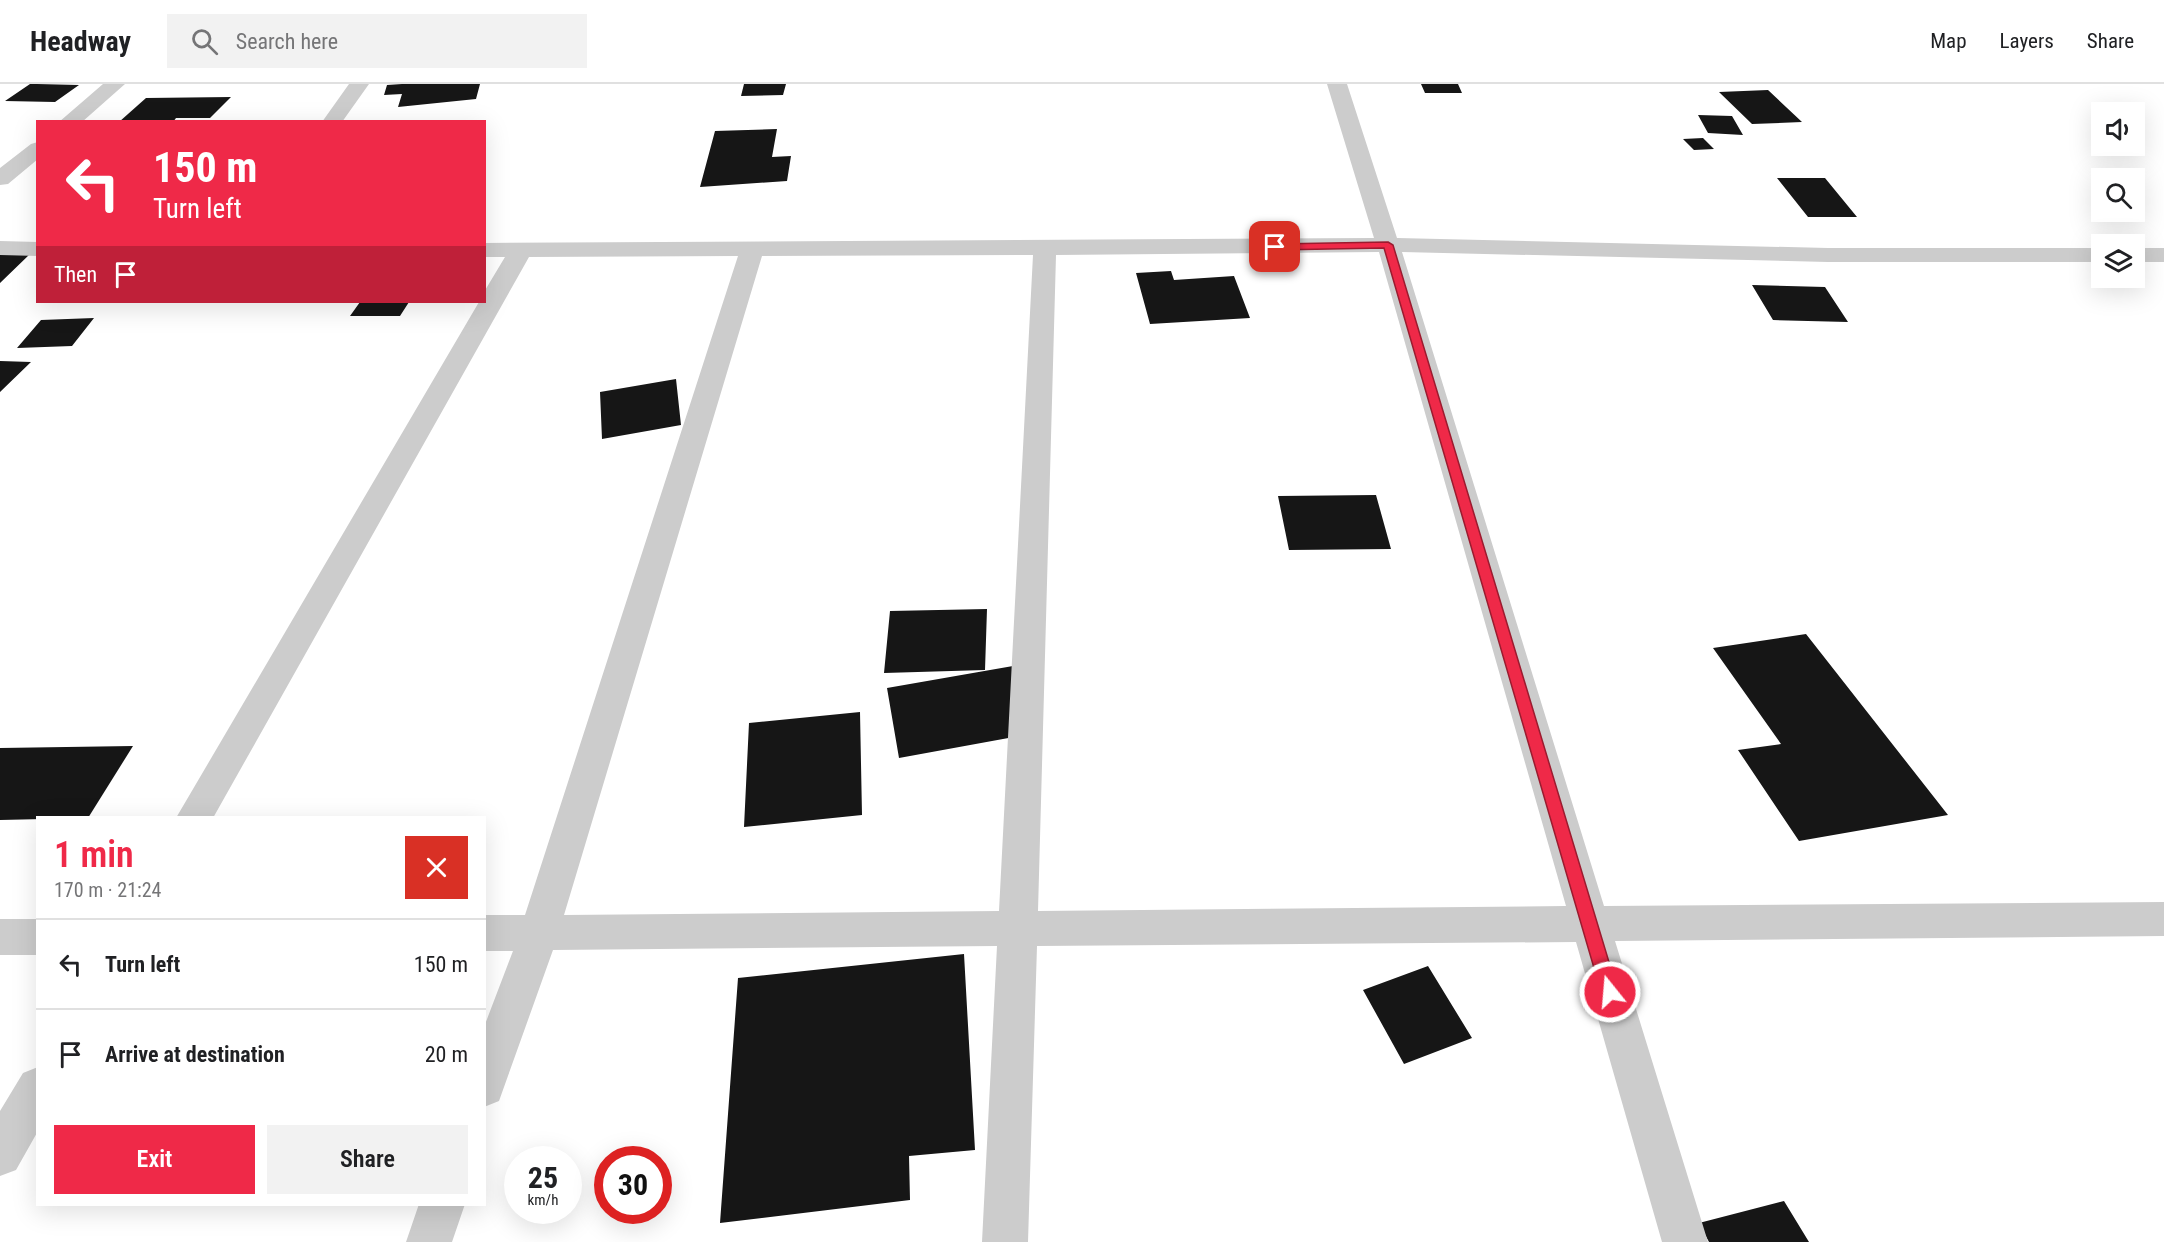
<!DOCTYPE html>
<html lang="en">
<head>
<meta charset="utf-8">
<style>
  :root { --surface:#fff; --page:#f2f2f2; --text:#202124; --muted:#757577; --line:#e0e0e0; --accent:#ef2948 }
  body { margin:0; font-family:"Roboto Condensed",sans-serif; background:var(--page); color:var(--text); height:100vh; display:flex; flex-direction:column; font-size:22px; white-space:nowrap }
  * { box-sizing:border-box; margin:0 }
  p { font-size:20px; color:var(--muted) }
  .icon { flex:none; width:33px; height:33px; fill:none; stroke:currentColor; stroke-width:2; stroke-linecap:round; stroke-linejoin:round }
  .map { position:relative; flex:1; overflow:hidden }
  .sheet { position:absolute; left:36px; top:732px; width:450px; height:390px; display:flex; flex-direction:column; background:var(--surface); border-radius:0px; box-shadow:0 6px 24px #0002 }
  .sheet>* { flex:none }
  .hud { position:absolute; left:36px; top:36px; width:450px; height:183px; border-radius:0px; box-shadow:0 6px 24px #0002; background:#ef2948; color:#fff; overflow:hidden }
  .controls { position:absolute; left:2091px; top:18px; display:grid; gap:12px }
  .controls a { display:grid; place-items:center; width:54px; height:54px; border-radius:0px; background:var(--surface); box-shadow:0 6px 24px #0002; font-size:30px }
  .speed { position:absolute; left:504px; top:1062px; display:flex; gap:12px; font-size:30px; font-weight:700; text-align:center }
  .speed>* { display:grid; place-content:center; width:78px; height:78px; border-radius:50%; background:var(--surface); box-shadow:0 6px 24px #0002; line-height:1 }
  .speed small { font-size:15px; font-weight:400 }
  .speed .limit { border:9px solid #d22; background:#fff; color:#111 }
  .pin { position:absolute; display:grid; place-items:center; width:51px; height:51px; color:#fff; margin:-26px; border-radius:12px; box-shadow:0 3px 9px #0006 }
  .me { position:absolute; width:66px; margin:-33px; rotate:343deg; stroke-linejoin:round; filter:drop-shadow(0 0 4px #0008) }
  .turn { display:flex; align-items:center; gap:21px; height:126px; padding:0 18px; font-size:27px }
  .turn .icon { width:78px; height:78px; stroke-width:2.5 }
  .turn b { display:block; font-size:42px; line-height:51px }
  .then { display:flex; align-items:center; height:57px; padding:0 18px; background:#0003; gap:12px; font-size:22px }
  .round { display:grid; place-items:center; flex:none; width:63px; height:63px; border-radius:0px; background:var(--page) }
  .overview { display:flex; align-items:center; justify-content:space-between; height:102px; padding:0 18px }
  h1 { font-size:36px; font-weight:600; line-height:45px; color:var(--accent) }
  .cta { display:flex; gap:12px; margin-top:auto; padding:12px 18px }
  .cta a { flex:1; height:69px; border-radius:0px; background:var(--accent); color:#fff; font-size:24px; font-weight:600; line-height:69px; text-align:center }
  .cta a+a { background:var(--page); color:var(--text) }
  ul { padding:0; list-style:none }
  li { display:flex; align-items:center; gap:18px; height:90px; padding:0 18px; border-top:2px solid var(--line) }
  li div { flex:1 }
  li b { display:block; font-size:22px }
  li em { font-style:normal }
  header { display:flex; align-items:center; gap:36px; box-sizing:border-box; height:84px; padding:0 30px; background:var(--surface); border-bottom:2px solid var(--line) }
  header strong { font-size:28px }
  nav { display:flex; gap:33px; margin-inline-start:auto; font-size:21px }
  .search { width:420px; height:54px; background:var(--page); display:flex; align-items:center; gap:15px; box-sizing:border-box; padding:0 21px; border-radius:0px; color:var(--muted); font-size:22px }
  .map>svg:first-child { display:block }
</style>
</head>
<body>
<header>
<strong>Headway</strong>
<div class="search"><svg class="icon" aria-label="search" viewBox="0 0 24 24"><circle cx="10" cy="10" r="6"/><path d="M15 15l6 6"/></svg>Search here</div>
<nav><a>Map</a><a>Layers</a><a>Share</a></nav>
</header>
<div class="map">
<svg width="2164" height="1158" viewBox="0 0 2164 1158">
  <rect width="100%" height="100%" fill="#fff"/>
  <!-- building -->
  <path fill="#161616" d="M 30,0 L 37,0 L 79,1 L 55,18 L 5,17 Z
    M 402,0 L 480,0 L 476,15 L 398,23 L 402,10 L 384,11 L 387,1 Z
    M 744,0 L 786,0 L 783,11 L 741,12 Z
    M 1421,0 L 1458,0 L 1462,9 L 1425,9 Z
    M 1768,6 L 1802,38 L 1752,40 L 1719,8 Z
    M 231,13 L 210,34 L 176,34 L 173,38 L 119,38 L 146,14 Z
    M 1698,31 L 1732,32 L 1743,51 L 1708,49 Z
    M 777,45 L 772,73 L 791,72 L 787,97 L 700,103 L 715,47 Z
    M 1703,54 L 1714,65 L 1694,66 L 1683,55 Z
    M 1777,94 L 1825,94 L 1857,133 L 1808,133 Z
    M 0,170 L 30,170 L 0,199 Z
    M 1171,187 L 1174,196 L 1234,192 L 1250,234 L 1150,240 L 1136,189 Z
    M 1752,201 L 1825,203 L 1848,238 L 1773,236 Z
    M 360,218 L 409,218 L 400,232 L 350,232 Z
    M 94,234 L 72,262 L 17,264 L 41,236 Z
    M 0,277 L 31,278 L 0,308 Z
    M 676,295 L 681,341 L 602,355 L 600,308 Z
    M 1376,411 L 1391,465 L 1289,466 L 1278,412 Z
    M 987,525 L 985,586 L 884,589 L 890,527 Z
    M 1806,550 L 1948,731 L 1799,757 L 1738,666 L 1781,660 L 1713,564 Z
    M 1013,582 L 1031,650 L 899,674 L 887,604 Z
    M 860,628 L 862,731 L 744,743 L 749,639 Z
    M 133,662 L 88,734 L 0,736 L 0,664 Z
    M 964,870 L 975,1066 L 909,1072 L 910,1116 L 720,1139 L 738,894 Z
    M 1428,882 L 1472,954 L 1404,980 L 1363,906 Z
    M 1784,1117 L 1809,1158 L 1709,1158 L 1699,1139 Z"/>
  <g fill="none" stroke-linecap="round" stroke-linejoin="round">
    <!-- minor -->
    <path fill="#ccc" fill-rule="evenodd" d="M 103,0 L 125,0 L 82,38 L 59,38 Z
      M 349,0 L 369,0 L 342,38 L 322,38 Z
      M 1327,0 L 1347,0 L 1397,154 L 1828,164 L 2102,164 L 2102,178 L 1828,178 L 1402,168 L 1604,822 L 2164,818 L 2164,852 L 1615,857 L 1708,1158 L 1662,1158 L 1576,858 L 1037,862 L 1028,1158 L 982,1158 L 997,862 L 553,866 L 499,1017 L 484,1023 L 484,943 L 513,867 L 484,867 L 484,831 L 525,831 L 738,172 L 529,173 L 213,734 L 176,734 L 479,218 L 484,218 L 484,208 L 505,173 L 484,173 L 484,159 L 1374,154 ZM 1379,168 L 1566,822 L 1038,827 L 1056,171 ZM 1033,171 L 999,827 L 564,831 L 762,172 Z
      M 38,58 L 38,75 L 8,100 L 0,101 L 0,84 L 31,60 Z
      M 0,157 L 38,158 L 38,172 L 0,171 Z
      M 2134,164 L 2164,164 L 2164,178 L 2134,178 Z
      M 0,835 L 38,835 L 38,871 L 0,871 Z
      M 38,983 L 38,1047 L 16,1086 L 0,1092 L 0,1027 L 23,989 Z
      M 419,1120 L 465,1120 L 452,1158 L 406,1158 Z"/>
  </g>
  <!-- route -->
  <path fill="#ef2948" stroke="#9b1b2f" stroke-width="1.5" d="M 1388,158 L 1393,161 L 1618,908 L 1616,914 L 1610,916 L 1604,914 L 1601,908 L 1384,164 L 1275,166 L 1271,163 L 1275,160 Z"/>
</svg>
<div class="controls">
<a><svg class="icon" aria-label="sound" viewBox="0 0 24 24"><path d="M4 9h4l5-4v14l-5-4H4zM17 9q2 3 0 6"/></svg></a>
<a><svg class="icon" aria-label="search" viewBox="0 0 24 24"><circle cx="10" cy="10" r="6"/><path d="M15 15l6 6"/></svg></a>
<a><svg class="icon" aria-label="layers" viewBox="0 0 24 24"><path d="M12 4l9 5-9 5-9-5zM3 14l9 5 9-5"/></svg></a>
</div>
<div class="speed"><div>25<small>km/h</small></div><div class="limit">30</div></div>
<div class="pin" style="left:1275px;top:163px;background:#d93025"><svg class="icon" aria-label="arrive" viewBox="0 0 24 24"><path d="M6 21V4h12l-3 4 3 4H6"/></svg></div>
<svg class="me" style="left:1610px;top:908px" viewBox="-20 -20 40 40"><circle r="17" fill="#ef2948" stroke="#fff" stroke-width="3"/><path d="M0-11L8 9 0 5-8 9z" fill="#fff"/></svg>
<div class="hud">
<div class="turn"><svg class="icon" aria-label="left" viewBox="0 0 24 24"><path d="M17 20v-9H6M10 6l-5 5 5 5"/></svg><div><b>150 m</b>Turn left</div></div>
<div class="then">Then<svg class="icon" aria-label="arrive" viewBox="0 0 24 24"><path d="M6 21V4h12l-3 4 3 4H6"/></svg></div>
</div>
<section class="sheet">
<div class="overview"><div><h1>1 min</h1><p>170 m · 21:24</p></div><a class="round" style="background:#d93025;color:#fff"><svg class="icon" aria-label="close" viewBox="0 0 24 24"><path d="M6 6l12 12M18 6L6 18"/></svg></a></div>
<ul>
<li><svg class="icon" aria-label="left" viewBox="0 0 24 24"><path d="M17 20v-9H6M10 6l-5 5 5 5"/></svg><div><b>Turn left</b></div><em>150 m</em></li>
<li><svg class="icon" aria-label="arrive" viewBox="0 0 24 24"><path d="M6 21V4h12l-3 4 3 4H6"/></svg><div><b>Arrive at destination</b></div><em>20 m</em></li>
</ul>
<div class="cta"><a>Exit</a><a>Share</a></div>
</section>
</div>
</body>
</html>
